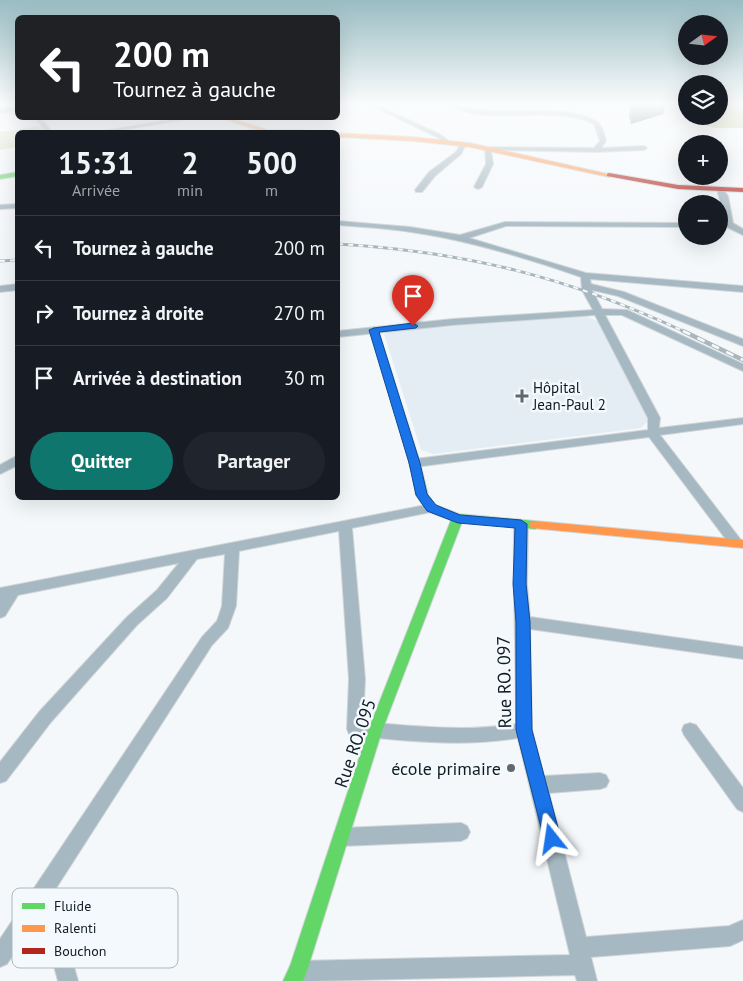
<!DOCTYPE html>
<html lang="fr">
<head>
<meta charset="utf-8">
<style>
  :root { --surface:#171b24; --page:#20242c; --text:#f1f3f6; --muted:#9ea1a6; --line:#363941; --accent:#0f766e }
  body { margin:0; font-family:"PT Sans",sans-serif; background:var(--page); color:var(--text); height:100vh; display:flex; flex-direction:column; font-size:19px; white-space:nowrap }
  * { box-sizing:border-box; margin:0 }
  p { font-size:16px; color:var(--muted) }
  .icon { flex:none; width:28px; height:28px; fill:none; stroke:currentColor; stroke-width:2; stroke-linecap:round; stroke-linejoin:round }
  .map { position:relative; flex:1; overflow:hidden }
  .details { position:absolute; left:15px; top:130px; width:325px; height:370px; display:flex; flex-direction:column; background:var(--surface); border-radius:8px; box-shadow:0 5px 20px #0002 }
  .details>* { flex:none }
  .hud { position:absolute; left:15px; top:15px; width:325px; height:105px; border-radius:8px; box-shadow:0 5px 20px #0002; background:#202124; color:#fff; overflow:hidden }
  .needle { width:32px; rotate:75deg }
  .tools { position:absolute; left:678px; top:15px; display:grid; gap:10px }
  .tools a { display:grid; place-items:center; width:50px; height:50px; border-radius:50%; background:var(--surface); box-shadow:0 5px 20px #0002; font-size:25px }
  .pin { position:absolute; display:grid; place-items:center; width:42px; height:42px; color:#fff; margin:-51px -21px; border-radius:50% 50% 50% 0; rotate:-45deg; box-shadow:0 0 5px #0007 }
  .pin .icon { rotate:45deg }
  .me { position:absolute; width:55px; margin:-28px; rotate:345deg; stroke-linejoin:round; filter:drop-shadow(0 0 4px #0008) }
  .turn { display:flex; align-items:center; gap:18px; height:105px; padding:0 15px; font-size:22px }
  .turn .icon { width:65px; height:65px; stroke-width:2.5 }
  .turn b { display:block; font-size:35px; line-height:42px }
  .eta { display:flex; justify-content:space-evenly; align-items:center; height:85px; text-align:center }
  .eta b { font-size:30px; font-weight:700; line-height:35px }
  .action { display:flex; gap:10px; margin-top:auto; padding:10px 15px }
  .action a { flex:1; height:58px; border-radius:30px; background:var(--accent); color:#fff; font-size:20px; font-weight:700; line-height:58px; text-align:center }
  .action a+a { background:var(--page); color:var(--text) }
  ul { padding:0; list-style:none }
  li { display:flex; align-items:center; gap:15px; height:65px; padding:0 15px; border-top:1px solid var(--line) }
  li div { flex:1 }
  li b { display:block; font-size:19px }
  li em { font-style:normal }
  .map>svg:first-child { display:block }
</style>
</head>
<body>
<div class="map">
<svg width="743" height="981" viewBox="0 0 743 981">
  <rect width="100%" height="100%" fill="#f5f8fb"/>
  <!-- built -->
  <path fill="#e3edf3" d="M 585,316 L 600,322 L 651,418 L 641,428 L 433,454 L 421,450 L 384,334 L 389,331 Z"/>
  <!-- green -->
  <path fill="#dce0c2" d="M 40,126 L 45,132 L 18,132 L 17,147 L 0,150 L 0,132 Z"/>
  <!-- water -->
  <path fill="#c3c888" d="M 719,104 L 743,104 L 743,128 L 715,128 L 701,124 L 699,122 L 702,121 L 722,119 L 715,116 L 719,116 Z"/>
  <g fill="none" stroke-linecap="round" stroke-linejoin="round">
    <defs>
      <path id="street" d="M 367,104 L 375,104 L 441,135 L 450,142 L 445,143 L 437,137 Z
        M 446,104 C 459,104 471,109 484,110 C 514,112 571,105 596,121 C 603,125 604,134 606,141 L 601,148 L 644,146 L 647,148 L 644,150 L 596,152 L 491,150 L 493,164 L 482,187 L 478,189 L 474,187 L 486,164 L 485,147 L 594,148 L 600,141 L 594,124 C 550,103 485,128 446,104 Z
        M 18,106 L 18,110 L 0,113 L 0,109 Z
        M 35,118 L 41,118 L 52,132 L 46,132 Z
        M 181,118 L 193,118 L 109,132 L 97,132 Z
        M 461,143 L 466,144 L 461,154 L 435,176 L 422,192 L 416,192 L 415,190 L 429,172 L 456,152 Z
        M 717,189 L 723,189 L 728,196 L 733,223 L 743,229 L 743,235 L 727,227 L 719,227 L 719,223 L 725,222 Z
        M 18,204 L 18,208 L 0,209 L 0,205 Z
        M 338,221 L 410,227 L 460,235 L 505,222 L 686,223 L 686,227 L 506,226 L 469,238 L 586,273 L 743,286 L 743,292 L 590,279 L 591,284 L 624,292 L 743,339 L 743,346 L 618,296 L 592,290 L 602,309 L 627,310 L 743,364 L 743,371 L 622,315 L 605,315 L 660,418 L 659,428 L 743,418 L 743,424 L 660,435 L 741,540 L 743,543 L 741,546 L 731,546 L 649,437 L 415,467 L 411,466 L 409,463 L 411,460 L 415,459 L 648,430 L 648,418 L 595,315 L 453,325 L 338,337 L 338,331 L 453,319 L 593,310 L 582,290 L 581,277 C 526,258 468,240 411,232 C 387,228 362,227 338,225 Z
        M 18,284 L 18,290 L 0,292 L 0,286 Z
        M 18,455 L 18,465 L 0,474 L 0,465 Z
        M 431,504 L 437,508 L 436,511 L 352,528 L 365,679 L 363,722 C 415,726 465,732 516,724 C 516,657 513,591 514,524 L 516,521 L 526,521 L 528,524 L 527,585 L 530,617 L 743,647 L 743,659 L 530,629 L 532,730 L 544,776 L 600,773 L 606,775 L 609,781 L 606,787 L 600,789 L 549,793 L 586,937 L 729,926 L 743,920 L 743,940 L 730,946 L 591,957 L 597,981 L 577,981 L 575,975 L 314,981 L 297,981 L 291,978 L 288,971 L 291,964 L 298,961 L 570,955 L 518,738 C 462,747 410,741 355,736 L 349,734 L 347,729 L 349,679 L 339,531 L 239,551 L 236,606 L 228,628 L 212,645 L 53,893 L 78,981 L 58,981 L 40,914 L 7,964 L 0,967 L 0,939 L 202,637 L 217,621 L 222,606 L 225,554 L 197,559 L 167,598 L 137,625 L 51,722 L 6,781 L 0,783 L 0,762 L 39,712 L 127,617 L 157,590 L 179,563 L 18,595 L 5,616 L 0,618 L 0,588 Z
        M 690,723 L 696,725 L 743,788 L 743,812 L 737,809 L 684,735 L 682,730 L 684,725 Z
        M 461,823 L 467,826 L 470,832 L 467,838 L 461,841 L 342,846 L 335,843 L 333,837 L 335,831 L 342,828 Z"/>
      <path id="fast" d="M 18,172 L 18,176 L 0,179 L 0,175 Z
        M 374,327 L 378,330 L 420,463 L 428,495 L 435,505 L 459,514 L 535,521 L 541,525 L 535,529 L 462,522 L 382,731 L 307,971 L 303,981 L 283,981 L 290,966 L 368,731 L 451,520 L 427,511 L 416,495 L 410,463 L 370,330 Z"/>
      <path id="slow" d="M 224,118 L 230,118 L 268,130 L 304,130 L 307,132 L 246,132 L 249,130 L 258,130 L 224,119 Z
        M 338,133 L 413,137 L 470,143 L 612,175 L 609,177 L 470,147 L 413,141 L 338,137 Z
        M 535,521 L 743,540 L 743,548 L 531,528 L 529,525 L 531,522 Z"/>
      <path id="jam" d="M 609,173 L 678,185 L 743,188 L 743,192 L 678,189 L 607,176 L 607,174 Z"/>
    </defs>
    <!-- street casing -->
    <use href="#street" stroke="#d1d5d7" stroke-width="2"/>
    <!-- fast casing -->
    <use href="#fast" stroke="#d1d5d7" stroke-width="2"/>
    <!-- slow casing -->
    <use href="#slow" stroke="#d1d5d7" stroke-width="2"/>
    <!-- jam casing -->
    <use href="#jam" stroke="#d1d5d7" stroke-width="2"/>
    <!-- street -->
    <use href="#street" fill="#a6b8c2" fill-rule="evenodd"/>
    <!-- fast -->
    <use href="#fast" fill="#63d668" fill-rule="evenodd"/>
    <!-- slow -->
    <use href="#slow" fill="#ff974d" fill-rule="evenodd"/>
    <!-- jam -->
    <use href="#jam" fill="#b3261e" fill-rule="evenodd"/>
    <defs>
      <path id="rail-far1" d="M 338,244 C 467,252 568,277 685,332
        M 0,261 L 18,260"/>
      <path id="rail" d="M 683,331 L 743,360"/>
    </defs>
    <!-- rail-far1 casing -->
    <use href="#rail-far1" stroke="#abb6bb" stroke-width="3"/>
    <!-- rail casing -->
    <use href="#rail" stroke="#abb6bb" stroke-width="4.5"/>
    <!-- rail-far1 -->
    <use href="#rail-far1" stroke="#f3f9fd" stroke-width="2" stroke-dasharray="5" stroke-linecap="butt"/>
    <!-- rail -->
    <use href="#rail" stroke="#f3f9fd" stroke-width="2.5" stroke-dasharray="8" stroke-linecap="butt"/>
  </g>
  <!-- wall -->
  <path fill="#73848a" d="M 631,104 L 666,104 L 663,114 L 631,124 L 629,116 Z"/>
  <!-- shaded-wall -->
  <path fill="#5e6b71" d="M 644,104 L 666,104 L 663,114 L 631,124 L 634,107 Z"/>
  <!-- building -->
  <path fill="#8699a1" stroke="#5e6b71" d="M 633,104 L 644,104 L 634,107 Z"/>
  <!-- sky -->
  <linearGradient id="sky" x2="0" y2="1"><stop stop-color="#99bcc2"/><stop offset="0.43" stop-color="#fafcfd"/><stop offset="1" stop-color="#fafcfd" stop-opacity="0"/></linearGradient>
  <rect width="743" height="241" fill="url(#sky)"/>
  <!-- route -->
  <path fill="#1a73e8" stroke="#114b97" d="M 413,323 L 418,326 L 416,328 L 379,332 L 420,463 L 427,494 L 436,505 L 460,515 L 521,520 L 527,524 L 526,584 L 530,622 L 532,730 L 561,839 L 558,845 L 552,847 L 546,845 L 544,839 L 516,730 L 516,622 L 513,584 L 515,528 L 458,523 L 427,511 L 416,495 L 409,463 L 369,330 L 374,328 Z"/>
  <!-- markers -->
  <g fill="#60696e" stroke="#f3f9fd" stroke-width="2">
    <path d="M519.5 388.5h5v5h5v5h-5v5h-5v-5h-5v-5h5z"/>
    <circle cx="511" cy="768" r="5"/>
  </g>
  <g text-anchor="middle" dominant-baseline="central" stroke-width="5" stroke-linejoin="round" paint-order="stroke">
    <!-- poi labels -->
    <g font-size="15" fill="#101c22" stroke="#f3f9fd" text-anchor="start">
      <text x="533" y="387">Hôpital<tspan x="533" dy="17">Jean-Paul 2</tspan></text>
    </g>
    <!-- near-street labels -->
    <g font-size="18" fill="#101c22" stroke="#f3f9fd">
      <text transform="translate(504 682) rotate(-91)">Rue RO. 097</text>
      <text transform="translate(355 743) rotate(-71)">Rue RO. 095</text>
    </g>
    <!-- near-poi labels -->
    <g font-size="18" fill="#101c22" stroke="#f3f9fd" text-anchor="end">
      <text x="501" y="768">école primaire</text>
    </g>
  </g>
  <!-- legend -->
  <rect x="12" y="888" width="166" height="80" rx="8" fill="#f3f9fd" stroke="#afb7bb" stroke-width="1"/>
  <rect x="22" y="903" width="23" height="6" fill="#63d668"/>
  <rect x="22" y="925" width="23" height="7" fill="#ff974d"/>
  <rect x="22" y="948" width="23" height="6" fill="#b3261e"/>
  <g font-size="14" fill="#101c22">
    <text x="54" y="911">Fluide</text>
    <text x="54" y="933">Ralenti</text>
    <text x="54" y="956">Bouchon</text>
  </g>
</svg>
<div class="tools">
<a><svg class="needle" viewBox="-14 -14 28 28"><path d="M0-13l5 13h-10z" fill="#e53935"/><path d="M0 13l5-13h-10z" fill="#9ea1a6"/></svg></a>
<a><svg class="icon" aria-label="layers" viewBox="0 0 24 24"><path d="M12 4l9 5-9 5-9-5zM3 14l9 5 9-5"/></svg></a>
<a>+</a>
<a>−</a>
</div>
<div class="pin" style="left:413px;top:326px;background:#d93025"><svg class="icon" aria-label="arrive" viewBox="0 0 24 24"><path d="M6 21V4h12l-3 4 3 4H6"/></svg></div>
<svg class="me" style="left:552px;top:839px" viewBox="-20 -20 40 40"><path d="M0-17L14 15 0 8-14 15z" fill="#1a73e8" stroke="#fff" stroke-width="4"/></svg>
<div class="hud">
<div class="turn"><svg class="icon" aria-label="left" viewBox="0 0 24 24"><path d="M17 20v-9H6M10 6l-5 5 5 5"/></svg><div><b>200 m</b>Tournez à gauche</div></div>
</div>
<section class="details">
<div class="eta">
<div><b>15:31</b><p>Arrivée</p></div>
<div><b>2</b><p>min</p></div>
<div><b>500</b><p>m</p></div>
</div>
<ul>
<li><svg class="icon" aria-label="left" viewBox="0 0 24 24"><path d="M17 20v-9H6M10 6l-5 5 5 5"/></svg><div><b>Tournez à gauche</b></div><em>200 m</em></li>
<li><svg class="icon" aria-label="right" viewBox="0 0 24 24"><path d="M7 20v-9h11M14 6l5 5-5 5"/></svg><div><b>Tournez à droite</b></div><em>270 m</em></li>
<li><svg class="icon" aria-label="arrive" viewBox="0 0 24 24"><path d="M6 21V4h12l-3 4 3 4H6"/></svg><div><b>Arrivée à destination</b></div><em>30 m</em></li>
</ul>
<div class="action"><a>Quitter</a><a>Partager</a></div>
</section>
</div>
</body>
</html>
